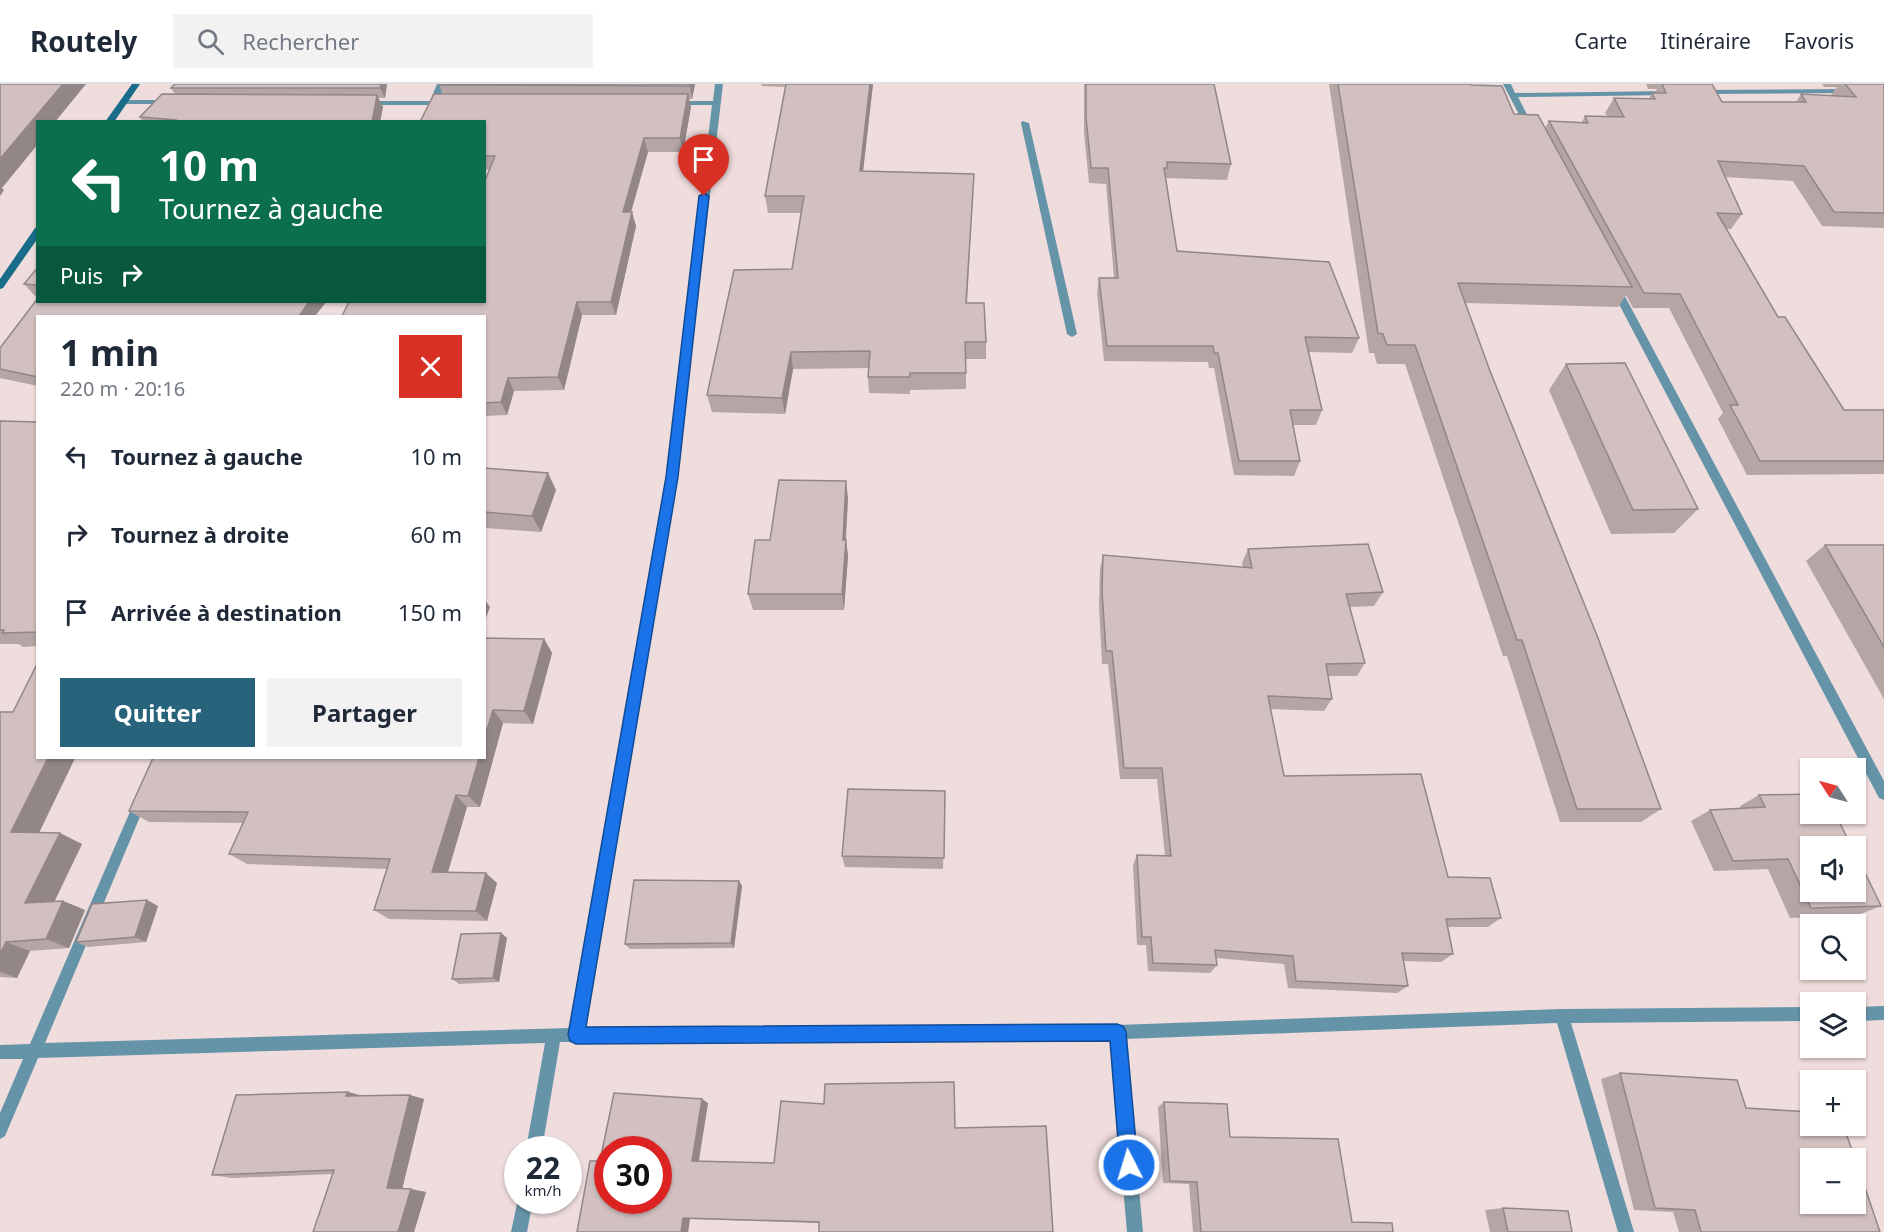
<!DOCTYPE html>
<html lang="fr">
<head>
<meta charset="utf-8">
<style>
  :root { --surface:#fff; --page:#f2f2f3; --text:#1f2937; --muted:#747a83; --line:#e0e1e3; --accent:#27637b }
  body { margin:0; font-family:"Noto Sans",sans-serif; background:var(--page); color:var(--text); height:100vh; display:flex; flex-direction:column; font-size:22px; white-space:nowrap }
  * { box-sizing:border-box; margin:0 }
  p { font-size:20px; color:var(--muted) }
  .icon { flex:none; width:33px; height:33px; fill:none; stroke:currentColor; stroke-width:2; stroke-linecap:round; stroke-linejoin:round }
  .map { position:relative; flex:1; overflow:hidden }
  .sheet { position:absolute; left:36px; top:231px; width:450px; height:444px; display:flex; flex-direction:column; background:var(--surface); border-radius:0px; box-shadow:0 2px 4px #0004 }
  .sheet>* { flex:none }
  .guide { position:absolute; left:36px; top:36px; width:450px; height:183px; border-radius:0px; box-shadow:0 2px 4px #0004; background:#0b6e4f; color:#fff; overflow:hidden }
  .needle { width:39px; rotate:306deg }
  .buttons { position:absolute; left:1800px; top:674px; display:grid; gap:12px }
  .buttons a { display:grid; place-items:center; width:66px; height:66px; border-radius:0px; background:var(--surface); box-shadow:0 2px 4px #0004; font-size:30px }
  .speed { position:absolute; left:504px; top:1052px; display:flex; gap:12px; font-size:30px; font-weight:700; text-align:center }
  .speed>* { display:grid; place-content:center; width:78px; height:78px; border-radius:50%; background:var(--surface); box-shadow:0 2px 4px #0004; line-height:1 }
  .speed small { font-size:15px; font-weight:400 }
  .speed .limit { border:9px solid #d22; background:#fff; color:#111 }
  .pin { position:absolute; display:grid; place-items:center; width:51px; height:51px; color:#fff; margin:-62px -26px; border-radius:50% 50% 50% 0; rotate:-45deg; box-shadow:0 0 6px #0007 }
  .pin .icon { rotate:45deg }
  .me { position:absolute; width:66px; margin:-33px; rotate:355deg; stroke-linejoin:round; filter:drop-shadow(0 0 4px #0008) }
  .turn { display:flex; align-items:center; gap:21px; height:126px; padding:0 24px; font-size:27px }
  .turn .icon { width:78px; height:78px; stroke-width:2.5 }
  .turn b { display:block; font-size:42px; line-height:51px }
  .then { display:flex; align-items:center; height:57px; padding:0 24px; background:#0003; gap:12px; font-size:22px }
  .round { display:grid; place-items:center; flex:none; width:63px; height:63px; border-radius:0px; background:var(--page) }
  .summary { display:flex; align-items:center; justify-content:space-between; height:102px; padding:0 24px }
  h1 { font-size:36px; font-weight:700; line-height:45px }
  .action { display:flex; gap:12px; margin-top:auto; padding:12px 24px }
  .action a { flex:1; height:69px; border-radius:0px; background:var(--accent); color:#fff; font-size:24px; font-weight:700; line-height:69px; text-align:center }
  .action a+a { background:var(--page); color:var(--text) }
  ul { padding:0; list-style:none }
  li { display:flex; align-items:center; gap:18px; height:78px; padding:0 24px }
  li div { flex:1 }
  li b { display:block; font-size:22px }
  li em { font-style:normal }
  header { display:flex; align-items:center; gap:36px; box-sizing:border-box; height:84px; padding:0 30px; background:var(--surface); border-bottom:2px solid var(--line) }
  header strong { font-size:28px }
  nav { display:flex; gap:33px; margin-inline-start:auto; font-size:21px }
  .search { width:420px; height:54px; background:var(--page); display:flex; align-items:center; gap:15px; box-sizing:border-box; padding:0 21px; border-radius:0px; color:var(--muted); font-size:22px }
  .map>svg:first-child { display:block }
</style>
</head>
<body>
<header>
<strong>Routely</strong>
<div class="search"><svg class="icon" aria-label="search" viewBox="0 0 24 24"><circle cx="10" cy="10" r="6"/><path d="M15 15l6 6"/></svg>Rechercher</div>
<nav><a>Carte</a><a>Itinéraire</a><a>Favoris</a></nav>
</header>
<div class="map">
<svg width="1884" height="1148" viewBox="0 0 1884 1148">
  <rect width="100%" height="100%" fill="#efdcdc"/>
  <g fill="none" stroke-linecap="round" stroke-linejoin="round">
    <!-- lane -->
    <path fill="#6594a8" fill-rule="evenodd" d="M 1022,37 L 1029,39 L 1077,250 L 1072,253 L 1067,250 L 1021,39 Z"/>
    <!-- street -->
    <path fill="#6594a8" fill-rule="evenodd" d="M 437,0 L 445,0 L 439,17 L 447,19 L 437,21 L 430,38 L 422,38 L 428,21 L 365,21 L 361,19 L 365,17 L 430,17 Z
      M 715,0 L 723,0 L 677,393 L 585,944 L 1117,941 L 1562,925 L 1810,923 L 1810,937 L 1571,939 L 1634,1148 L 1618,1148 L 1557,939 L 1125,955 L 1143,1148 L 1127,1148 L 1110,955 L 560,958 L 542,1065 L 526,1065 L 545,959 L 38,974 L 5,1052 L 0,1055 L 0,1029 L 23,975 L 0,975 L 0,961 L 30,960 L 135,716 L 136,712 L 141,710 L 146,712 L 147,716 L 45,959 L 570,944 L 667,393 L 712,21 L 674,21 L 670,19 L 674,17 L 713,17 Z
      M 1503,0 L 1511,0 L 1515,9 L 1670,7 L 1674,9 L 1670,11 L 1518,13 L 1534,44 L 1530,46 L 1526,44 Z
      M 1850,5 L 1854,7 L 1853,9 L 1702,10 L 1698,8 L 1702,6 Z
      M 120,16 L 170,16 L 174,18 L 170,20 L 120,20 Z
      M 1616,202 L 1621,205 L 1884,697 L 1884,716 L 1879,714 L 1611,205 Z
      M 1884,922 L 1884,936 L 1856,937 L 1856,923 Z
      M 518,1115 L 533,1116 L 527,1148 L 511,1148 Z"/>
    <!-- secondary -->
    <path fill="#196d8a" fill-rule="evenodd" d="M 132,0 L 140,0 L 114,38 L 105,38 Z
      M 38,143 L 38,154 L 3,204 L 0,205 L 0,195 L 35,144 Z"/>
  </g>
  <!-- wall -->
  <path fill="#b5a5a5" d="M 387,0 L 385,14 L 378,14 L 383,23 L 380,38 L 143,38 L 140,33 L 175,10 L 171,4 Z
    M 695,0 L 692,15 L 689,15 L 691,23 L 683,68 L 648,68 L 631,128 L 636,142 L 616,231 L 582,231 L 564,306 L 514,307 L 507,331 L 484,332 L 484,218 L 490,85 L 484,86 L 484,38 L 443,10 L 439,1 Z
    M 761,0 L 873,0 L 863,87 L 973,107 L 967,219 L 986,258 L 986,275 L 966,275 L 966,305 L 910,306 L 910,310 L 869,309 L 868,293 L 869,284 L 793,285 L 785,330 L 712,328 L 707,311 L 792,185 L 801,129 L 768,129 L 765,112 L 786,3 L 762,2 Z
    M 1084,0 L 1214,0 L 1231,80 L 1227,96 L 1166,94 L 1177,167 L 1359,254 L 1352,269 L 1309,268 L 1322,326 L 1316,341 L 1293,341 L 1300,377 L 1294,392 L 1234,391 L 1214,284 L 1209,284 L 1208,278 L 1104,277 L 1097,209 L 1099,194 L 1114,194 L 1106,100 L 1089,99 L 1084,49 Z
    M 1329,0 L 1470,0 L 1514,30 L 1545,44 L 1549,37 L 1582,38 L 1585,32 L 1608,33 L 1605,29 L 1614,14 L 1649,15 L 1652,9 L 1655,9 L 1657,5 L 1648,5 L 1646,0 L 1712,0 L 1722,18 L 1796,18 L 1801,10 L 1831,12 L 1831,11 L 1837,3 L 1824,3 L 1822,0 L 1884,0 L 1884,144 L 1822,142 L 1793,97 L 1725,93 L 1742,130 L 1731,145 L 1727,145 L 1778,233 L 1844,326 L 1884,326 L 1884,390 L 1747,391 L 1718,335 L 1723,329 L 1669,224 L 1633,224 L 1626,211 L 1618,223 L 1465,219 L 1490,287 L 1661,725 L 1641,738 L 1560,738 L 1507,572 L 1503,572 L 1405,280 L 1377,280 L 1374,269 L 1369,269 Z
    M 38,183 L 38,213 L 35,212 L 24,200 Z
    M 38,218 L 326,218 L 315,232 L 38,232 L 38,302 L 0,294 L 0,264 Z
    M 1566,280 L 1698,425 L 1674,449 L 1611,450 L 1549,306 Z
    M 0,337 L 38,338 L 38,562 L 23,563 L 19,560 L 0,560 Z
    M 484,384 L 556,406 L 541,448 L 484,444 Z
    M 848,414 L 846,456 L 848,472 L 844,526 L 753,526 L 748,510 L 770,456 Z
    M 1825,461 L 1884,461 L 1884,615 L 1806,477 Z
    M 1248,465 L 1383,508 L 1374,522 L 1350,523 L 1365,579 L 1357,592 L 1328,592 L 1332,615 L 1324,627 L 1270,625 L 1284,692 L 1448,793 L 1501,834 L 1488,843 L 1448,843 L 1453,870 L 1441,878 L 1403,877 L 1408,902 L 1397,909 L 1288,904 L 1284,880 L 1216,874 L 1217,881 L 1210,889 L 1148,887 L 1146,861 L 1137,861 L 1133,781 L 1137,771 L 1165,772 L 1157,695 L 1120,695 L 1108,580 L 1102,580 L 1099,521 L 1100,485 L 1103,471 L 1243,483 L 1242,479 Z
    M 484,554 L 544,555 L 552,569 L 533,640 L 503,639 L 480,723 L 467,723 L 448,788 L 497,799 L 487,837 L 389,835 L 374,826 L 387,785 L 247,780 L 229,770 L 243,739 L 149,738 L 129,727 L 484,674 Z
    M 0,628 L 13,628 L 38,674 L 75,674 L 39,749 L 82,760 L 54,817 L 63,817 L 85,826 L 69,864 L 30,867 L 17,894 L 0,893 Z
    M 945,707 L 943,785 L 845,783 L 842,772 Z
    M 1759,711 L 1881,822 L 1858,831 L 1790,834 L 1768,785 L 1714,787 L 1691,737 L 1710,726 L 1741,725 L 1740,722 Z
    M 739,797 L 742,802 L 734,864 L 630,865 L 625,860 Z
    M 158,822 L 146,858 L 88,863 L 76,858 Z
    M 501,849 L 507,854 L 499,898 L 459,900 L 452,895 Z
    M 1620,989 L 1746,1024 L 1880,1148 L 1679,1148 L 1673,1128 L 1634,1126 L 1601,995 Z
    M 348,1008 L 361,1012 L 424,1015 L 402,1105 L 426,1108 L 414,1148 L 313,1148 L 333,1090 L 232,1094 L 212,1091 Z
    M 781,1017 L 819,1139 L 690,1135 L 688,1148 L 600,1077 L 708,1019 L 699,1077 L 774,1079 Z
    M 1164,1018 L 1230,1053 L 1352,1138 L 1393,1148 L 1193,1148 L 1189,1100 L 1163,1099 L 1158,1023 Z
    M 1503,1124 L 1572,1148 L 1490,1148 L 1485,1126 Z"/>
  <!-- shaded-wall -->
  <path fill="#938686" d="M 63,0 L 86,0 L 55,38 L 38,38 L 38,60 L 2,104 L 4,106 L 0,112 L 0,75 Z
    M 381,0 L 387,0 L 385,14 L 380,4 Z
    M 690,0 L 695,0 L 692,15 L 690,2 Z
    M 870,0 L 873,0 L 861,105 L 860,87 Z
    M 688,10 L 691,23 L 683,68 L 680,54 Z
    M 377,11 L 383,23 L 380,38 L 372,38 Z
    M 644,54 L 648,68 L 627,142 L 623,128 Z
    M 632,128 L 636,142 L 616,231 L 611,218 Z
    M 309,218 L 326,218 L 315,232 L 299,232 Z
    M 577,218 L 582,231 L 564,306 L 558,293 Z
    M 791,268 L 793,285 L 785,330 L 782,314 Z
    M 508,294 L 514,307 L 507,331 L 501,318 Z
    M 548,389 L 556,406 L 541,448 L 532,432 Z
    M 846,397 L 848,414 L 845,465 L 846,456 L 848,472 L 844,526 L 842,510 L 843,456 Z
    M 484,515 L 490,523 L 484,539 Z
    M 544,555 L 552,569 L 533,640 L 524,627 Z
    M 493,626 L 503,639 L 480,723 L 468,712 L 479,674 L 484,674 L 484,655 Z
    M 48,674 L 75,674 L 34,759 L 11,748 Z
    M 456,711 L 467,723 L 445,798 L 432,788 Z
    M 60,749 L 82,760 L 49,829 L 25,819 Z
    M 486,789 L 497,799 L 487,837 L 476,827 Z
    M 739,797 L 742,802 L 734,864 L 731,859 Z
    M 147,816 L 158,822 L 146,858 L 135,853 Z
    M 63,817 L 85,826 L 69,864 L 46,855 Z
    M 501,849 L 507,854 L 499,898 L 493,894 Z
    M 6,858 L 30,867 L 17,894 L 0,888 L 0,870 Z
    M 348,1008 L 363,1012 L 346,1012 Z
    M 410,1011 L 424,1015 L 402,1106 L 387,1104 Z
    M 702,1015 L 708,1019 L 698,1080 L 692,1077 Z
    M 411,1105 L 426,1108 L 414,1148 L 398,1148 Z
    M 683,1134 L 690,1135 L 688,1148 L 681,1148 Z"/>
  <!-- building -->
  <path fill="#d2c0c0" stroke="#938686" stroke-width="1.5" fill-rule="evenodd" d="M 0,0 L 63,0 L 0,75 Z
    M 175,0 L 381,0 L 380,4 L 171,4 Z
    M 440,0 L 690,0 L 690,2 L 439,1 Z
    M 786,0 L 870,0 L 860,87 L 974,90 L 966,219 L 984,219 L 986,258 L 965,258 L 966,289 L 910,289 L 910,293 L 868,293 L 870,267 L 791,268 L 782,314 L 707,311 L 734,186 L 792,185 L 804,112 L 765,112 Z
    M 1086,0 L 1214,0 L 1231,80 L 1167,78 L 1167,84 L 1164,84 L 1177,167 L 1329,178 L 1359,254 L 1305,253 L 1322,326 L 1290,326 L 1300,377 L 1239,377 L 1218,269 L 1214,269 L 1213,262 L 1107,262 L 1099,194 L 1118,194 L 1108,84 L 1091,84 L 1086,33 Z
    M 1338,0 L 1470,0 L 1471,1 L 1502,2 L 1514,30 L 1538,31 L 1632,203 L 1458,199 L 1490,287 L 1598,554 L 1661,725 L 1577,725 L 1522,556 L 1517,556 L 1415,261 L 1387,261 L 1383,250 L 1378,249 Z
    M 1662,0 L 1712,0 L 1722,18 L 1806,18 L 1801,10 L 1856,13 L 1845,0 L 1884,0 L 1884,129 L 1834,128 L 1804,82 L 1718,77 L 1742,130 L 1717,129 L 1778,233 L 1785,233 L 1844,326 L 1884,326 L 1884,377 L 1760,377 L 1730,321 L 1738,321 L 1680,210 L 1644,209 L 1549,37 L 1588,39 L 1585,32 L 1624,33 L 1614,14 L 1655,15 L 1652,9 L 1666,9 Z
    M 162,10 L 377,11 L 372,38 L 175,38 L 176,36 L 140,33 Z
    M 434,10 L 688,10 L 680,54 L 644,54 L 623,128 L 632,128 L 611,218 L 577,218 L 558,293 L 508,294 L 501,318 L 484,319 L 484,232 L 342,232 L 349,218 L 484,218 L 484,99 L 495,72 L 484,72 L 484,38 L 420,38 Z
    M 38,183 L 38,201 L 24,200 Z
    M 38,214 L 38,218 L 309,218 L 299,232 L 38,232 L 38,293 L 0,285 L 0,264 Z
    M 1625,279 L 1698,425 L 1633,426 L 1566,280 Z
    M 0,337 L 38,338 L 38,548 L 2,549 L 4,546 L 0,546 Z
    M 484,384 L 548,389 L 532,432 L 484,428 Z
    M 779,396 L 846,397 L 843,456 L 846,456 L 842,510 L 748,510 L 755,456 L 770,456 Z
    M 1368,460 L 1383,508 L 1346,510 L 1365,579 L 1326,580 L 1332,615 L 1268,612 L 1284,692 L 1421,690 L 1448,793 L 1490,794 L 1501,834 L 1446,835 L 1453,870 L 1402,869 L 1408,902 L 1296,897 L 1293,872 L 1215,866 L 1217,881 L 1153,879 L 1151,853 L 1142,853 L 1137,771 L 1171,772 L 1162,684 L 1124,684 L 1112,567 L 1106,567 L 1102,507 L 1103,471 L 1252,484 L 1248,465 Z
    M 1825,461 L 1884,461 L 1884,563 Z
    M 484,554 L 544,555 L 524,627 L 493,626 L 484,655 Z
    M 38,578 L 38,674 L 48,674 L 11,748 L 60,749 L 25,819 L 63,817 L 46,855 L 6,858 L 0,870 L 0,628 L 13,628 Z
    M 153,674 L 479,674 L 468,712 L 456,711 L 432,788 L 486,789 L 476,827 L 374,826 L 390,775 L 229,770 L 248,728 L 129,727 Z
    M 848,705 L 945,707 L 944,774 L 842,772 Z
    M 1810,710 L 1810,729 L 1835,729 L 1851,762 L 1810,762 L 1810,807 L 1856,807 L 1856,770 L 1881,822 L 1811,824 L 1788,775 L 1733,777 L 1710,726 L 1765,723 L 1759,711 Z
    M 634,796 L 739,797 L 731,859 L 625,860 Z
    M 147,816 L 135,853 L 76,858 L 92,820 Z
    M 501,849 L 493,894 L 452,895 L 461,850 Z
    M 1620,989 L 1737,996 L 1746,1024 L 1810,1028 L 1810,1041 L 1843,1041 L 1855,1074 L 1810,1074 L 1810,1119 L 1856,1119 L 1856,1077 L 1880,1148 L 1701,1148 L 1695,1126 L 1655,1124 Z
    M 954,998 L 955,1044 L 1046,1042 L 1053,1148 L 819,1148 L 819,1138 L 683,1134 L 681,1148 L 577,1148 L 590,1077 L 600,1077 L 614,1009 L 702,1015 L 692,1077 L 774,1079 L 781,1017 L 824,1020 L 825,1000 ZM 608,1065 L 658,1065 L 658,1116 L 608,1116 Z
    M 348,1008 L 346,1012 L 410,1011 L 387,1104 L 411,1105 L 398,1148 L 313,1148 L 334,1086 L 212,1091 L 236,1011 Z
    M 1164,1018 L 1227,1020 L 1230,1053 L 1338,1055 L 1352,1138 L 1392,1139 L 1393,1148 L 1201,1148 L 1197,1098 L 1170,1097 Z
    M 1503,1124 L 1568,1127 L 1572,1148 L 1508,1148 Z"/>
  <!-- route -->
  <path fill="#1a73e8" stroke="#114b97" stroke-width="1.5" d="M 704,109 L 709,112 L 678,393 L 586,943 L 1117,940 L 1123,942 L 1126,948 L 1138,1081 L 1136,1088 L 1129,1090 L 1123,1088 L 1120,1081 L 1110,957 L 576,960 L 570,957 L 568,951 L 666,393 L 699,112 Z"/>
</svg>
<div class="buttons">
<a><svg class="needle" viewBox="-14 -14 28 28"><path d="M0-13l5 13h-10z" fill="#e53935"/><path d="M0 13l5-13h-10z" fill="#747a83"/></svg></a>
<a><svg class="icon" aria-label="sound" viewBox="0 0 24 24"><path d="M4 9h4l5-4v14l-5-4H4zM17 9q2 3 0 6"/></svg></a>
<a><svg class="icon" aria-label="search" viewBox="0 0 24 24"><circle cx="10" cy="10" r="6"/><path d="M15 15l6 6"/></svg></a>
<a><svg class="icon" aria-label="layers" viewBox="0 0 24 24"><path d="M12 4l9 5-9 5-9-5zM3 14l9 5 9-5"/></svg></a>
<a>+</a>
<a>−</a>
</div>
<div class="speed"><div>22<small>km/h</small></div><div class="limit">30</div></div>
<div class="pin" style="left:704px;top:112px;background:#d93025"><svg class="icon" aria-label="arrive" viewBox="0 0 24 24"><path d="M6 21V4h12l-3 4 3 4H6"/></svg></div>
<svg class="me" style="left:1129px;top:1081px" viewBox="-20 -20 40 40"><circle r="17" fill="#1a73e8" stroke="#fff" stroke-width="3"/><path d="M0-11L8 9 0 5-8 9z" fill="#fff"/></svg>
<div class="guide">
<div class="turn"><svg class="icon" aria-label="left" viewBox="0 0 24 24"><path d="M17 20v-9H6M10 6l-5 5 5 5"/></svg><div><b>10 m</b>Tournez à gauche</div></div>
<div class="then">Puis<svg class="icon" aria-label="right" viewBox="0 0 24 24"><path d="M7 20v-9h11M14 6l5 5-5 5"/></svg></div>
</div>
<section class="sheet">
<div class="summary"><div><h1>1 min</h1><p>220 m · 20:16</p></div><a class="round" style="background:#d93025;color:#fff"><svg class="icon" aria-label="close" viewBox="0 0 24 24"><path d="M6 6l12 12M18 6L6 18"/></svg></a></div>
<ul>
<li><svg class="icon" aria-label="left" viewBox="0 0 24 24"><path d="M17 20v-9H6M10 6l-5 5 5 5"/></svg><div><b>Tournez à gauche</b></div><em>10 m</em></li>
<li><svg class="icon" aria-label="right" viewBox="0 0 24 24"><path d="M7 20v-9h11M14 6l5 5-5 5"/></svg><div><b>Tournez à droite</b></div><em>60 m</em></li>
<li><svg class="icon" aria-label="arrive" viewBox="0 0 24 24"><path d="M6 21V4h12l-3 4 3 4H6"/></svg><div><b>Arrivée à destination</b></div><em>150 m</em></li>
</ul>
<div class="action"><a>Quitter</a><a>Partager</a></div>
</section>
</div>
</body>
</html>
